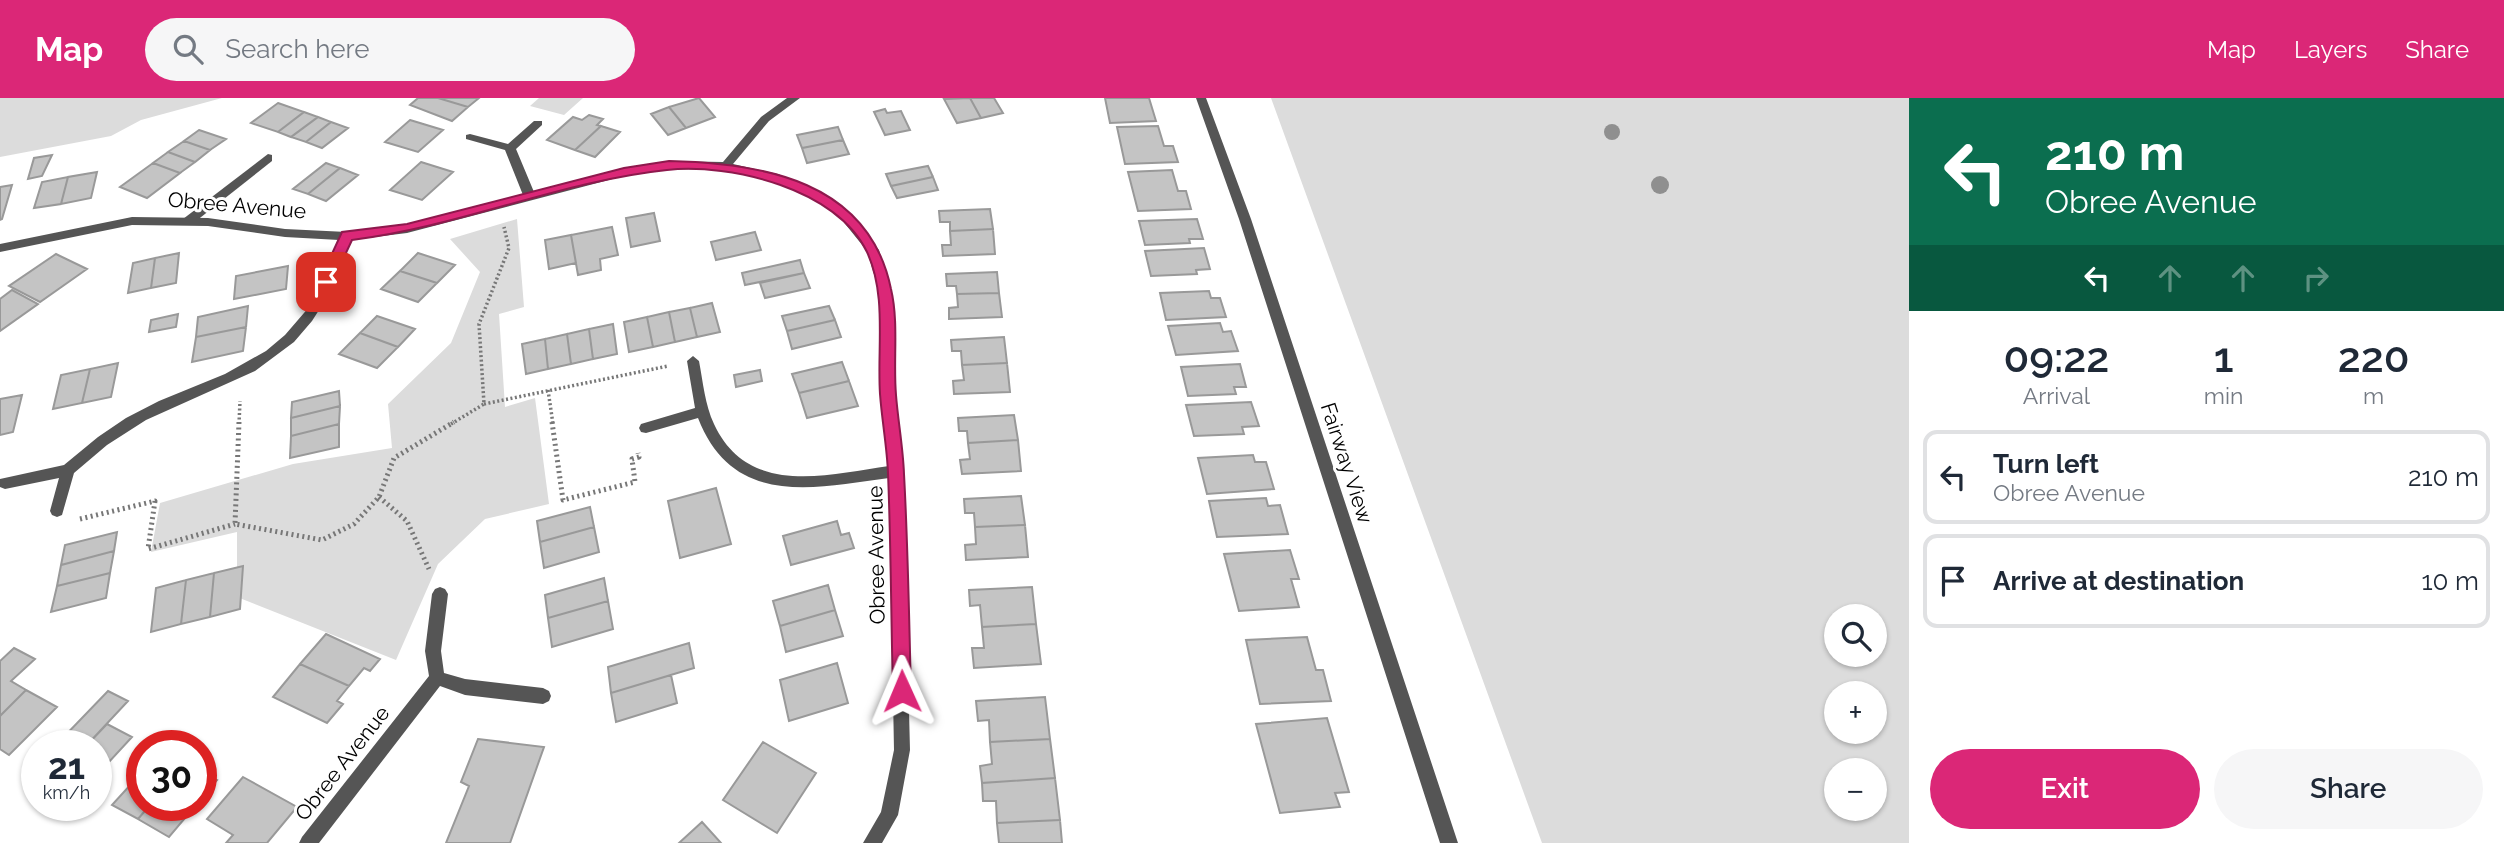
<!DOCTYPE html>
<html lang="en">
<head>
<meta charset="utf-8">
<style>
  :root { --surface:#fff; --page:#f6f6f7; --text:#1f2937; --muted:#747a83; --line:#e0e1e3; --accent:#db2777 }
  body { margin:0; font-family:Raleway,sans-serif; background:var(--page); color:var(--text); height:100vh; display:flex; flex-direction:column; font-size:26px; white-space:nowrap }
  * { box-sizing:border-box; margin:0 }
  p { font-size:23px; color:var(--muted) }
  .icon { flex:none; width:38px; height:38px; fill:none; stroke:currentColor; stroke-width:2; stroke-linecap:round; stroke-linejoin:round }
  .map { position:relative; flex:1; overflow:hidden }
  .sheet { display:flex; flex-direction:column; background:var(--surface); width:595px }
  .sheet>* { flex:none }
  .top-card { background:#0b6e4f; color:#fff; overflow:hidden }
  .fabs { position:absolute; left:1824px; top:506px; display:grid; gap:14px }
  .fabs a { display:grid; place-items:center; width:63px; height:63px; border-radius:50%; background:var(--surface); box-shadow:0 2px 5px #0004; font-size:35px }
  .speed { position:absolute; left:21px; top:632px; display:flex; gap:14px; font-size:35px; font-weight:700; text-align:center }
  .speed>* { display:grid; place-content:center; width:91px; height:91px; border-radius:50%; background:var(--surface); box-shadow:0 2px 5px #0004; line-height:1 }
  .speed small { font-size:18px; font-weight:400 }
  .speed .limit { border:10px solid #d22; background:#fff; color:#111 }
  .pin { position:absolute; display:grid; place-items:center; width:60px; height:60px; color:#fff; margin:-30px; border-radius:14px; box-shadow:0 4px 10px #0006 }
  .me { position:absolute; width:77px; margin:-38px; rotate:359deg; stroke-linejoin:round; filter:drop-shadow(0 0 5px #0008) }
  .turn { display:flex; align-items:center; gap:24px; height:147px; padding:0 21px; font-size:32px }
  .turn .icon { width:91px; height:91px; stroke-width:2.5 }
  .turn b { display:block; font-size:49px; line-height:60px }
  .lanes { display:flex; align-items:center; height:66px; padding:0 21px; background:#0003; justify-content:center; gap:35px; direction:ltr }
  .lanes .off { opacity:.35 }
  .eta { display:flex; justify-content:space-evenly; align-items:center; height:119px; text-align:center }
  .eta b { font-size:42px; font-weight:600; line-height:49px }
  .primary-button { display:flex; gap:14px; margin-top:auto; padding:14px 21px }
  .primary-button a { flex:1; height:80px; border-radius:42px; background:var(--accent); color:#fff; font-size:28px; font-weight:600; line-height:80px; text-align:center }
  .primary-button a+a { background:var(--page); color:var(--text) }
  ul { padding:0; list-style:none }
  li { display:flex; align-items:center; gap:21px; height:94px; margin:0 14px 10px; padding:0 7px; border:4px solid var(--line); border-radius:14px }
  li div { flex:1 }
  li b { display:block; font-size:26px }
  li em { font-style:normal }
  header { display:flex; align-items:center; gap:42px; box-sizing:border-box; height:98px; padding:0 35px; background:var(--accent); color:#fff }
  header strong { font-size:33px }
  nav { display:flex; gap:38px; margin-inline-start:auto; font-size:24px }
  .search { width:490px; height:63px; background:var(--page); display:flex; align-items:center; gap:18px; box-sizing:border-box; padding:0 24px; border-radius:38px; color:var(--muted); font-size:26px }
  main { display:flex; flex:1; min-height:0 }
  .map>svg:first-child { display:block }
</style>
</head>
<body>
<header>
<strong>Map</strong>
<div class="search"><svg class="icon" aria-label="search" viewBox="0 0 24 24"><circle cx="10" cy="10" r="6"/><path d="M15 15l6 6"/></svg>Search here</div>
<nav><a>Map</a><a>Layers</a><a>Share</a></nav>
</header>
<main>
<div class="map">
<svg width="1909" height="745" viewBox="0 0 1909 745">
  <rect width="100%" height="100%" fill="#fff"/>
  <!-- green -->
  <path fill="#dcdcdc" fill-rule="evenodd" d="M 0,0 L 222,0 L 141,22 L 111,38 L 0,59 Z
    M 539,0 L 583,0 L 564,17 L 530,8 Z
    M 1271,0 L 1909,0 L 1909,745 L 1542,745 ZM 1874,518 L 1874,556 L 1836,556 L 1836,518 ZM 1874,595 L 1874,634 L 1836,634 L 1836,595 ZM 1874,672 L 1874,710 L 1836,710 L 1836,672 Z
    M 517,121 L 524,209 L 499,216 L 505,309 L 535,300 L 549,406 L 485,421 L 438,466 L 396,562 L 237,499 L 237,434 L 151,454 L 160,405 L 293,366 L 392,350 L 388,306 L 451,245 L 480,174 L 450,141 Z"/>
  <!-- building -->
  <path fill="#c4c4c4" stroke="#999" stroke-width="2" d="M 418,0 L 438,0 L 468,9 L 452,23 L 410,7 Z
    M 438,0 L 479,0 L 468,9 Z
    M 699,0 L 715,19 L 686,30 L 669,9 Z
    M 970,0 L 994,0 L 1003,15 L 981,20 Z
    M 970,0 L 981,20 L 957,25 L 944,1 Z
    M 1105,0 L 1149,0 L 1156,23 L 1110,25 Z
    M 278,5 L 304,14 L 278,34 L 251,25 Z
    M 669,9 L 686,30 L 668,37 L 651,16 Z
    M 885,11 L 887,15 L 901,13 L 910,32 L 885,37 L 874,14 Z
    M 304,14 L 318,19 L 291,39 L 278,34 Z
    M 589,17 L 603,21 L 597,27 L 601,28 L 575,52 L 547,42 L 573,19 L 582,22 Z
    M 318,19 L 331,24 L 306,44 L 291,39 Z
    M 410,22 L 443,32 L 418,54 L 385,44 Z
    M 331,24 L 348,30 L 322,50 L 306,44 Z
    M 601,28 L 620,34 L 595,59 L 575,52 Z
    M 1158,28 L 1164,48 L 1173,48 L 1178,64 L 1125,66 L 1117,29 Z
    M 838,29 L 843,42 L 802,50 L 797,37 Z
    M 199,32 L 226,41 L 210,52 L 184,43 Z
    M 843,42 L 849,56 L 807,65 L 802,50 Z
    M 184,43 L 210,52 L 195,64 L 168,54 Z
    M 168,54 L 195,64 L 180,75 L 153,65 Z
    M 52,57 L 42,78 L 28,81 L 34,60 Z
    M 421,64 L 453,74 L 422,102 L 390,92 Z
    M 153,65 L 180,75 L 147,100 L 120,89 Z
    M 326,65 L 340,70 L 308,96 L 293,91 Z
    M 928,68 L 933,79 L 891,88 L 886,76 Z
    M 340,70 L 358,77 L 326,103 L 308,96 Z
    M 1172,72 L 1178,93 L 1186,93 L 1191,111 L 1138,113 L 1128,74 Z
    M 97,74 L 91,100 L 61,106 L 68,79 Z
    M 68,79 L 61,106 L 34,110 L 42,84 Z
    M 933,79 L 938,92 L 897,100 L 891,88 Z
    M 12,87 L 2,121 L 0,122 L 0,89 Z
    M 990,111 L 993,131 L 950,133 L 950,124 L 940,124 L 939,113 Z
    M 654,115 L 660,143 L 631,149 L 626,120 Z
    M 1197,121 L 1203,141 L 1189,141 L 1190,145 L 1145,147 L 1139,123 Z
    M 612,129 L 618,157 L 600,161 L 601,172 L 578,177 L 571,137 Z
    M 993,131 L 995,156 L 943,158 L 942,147 L 951,147 L 950,133 Z
    M 755,134 L 761,152 L 716,162 L 711,144 Z
    M 571,137 L 576,165 L 549,171 L 545,142 Z
    M 1204,150 L 1210,171 L 1196,172 L 1197,176 L 1151,178 L 1145,153 Z
    M 179,155 L 176,185 L 151,190 L 155,160 Z
    M 418,155 L 455,167 L 437,185 L 400,173 Z
    M 56,156 L 87,171 L 40,204 L 9,188 Z
    M 155,160 L 151,190 L 128,195 L 133,165 Z
    M 800,162 L 804,175 L 745,187 L 742,175 Z
    M 288,168 L 286,191 L 234,201 L 236,178 Z
    M 400,173 L 437,185 L 418,204 L 381,191 Z
    M 997,174 L 999,195 L 957,196 L 956,188 L 947,188 L 946,176 Z
    M 804,175 L 810,190 L 765,200 L 760,185 Z
    M 12,192 L 38,206 L 0,233 L 0,201 Z
    M 1209,193 L 1211,200 L 1220,200 L 1226,219 L 1166,222 L 1160,195 Z
    M 999,195 L 1002,219 L 949,221 L 949,210 L 958,209 L 957,196 Z
    M 712,205 L 720,234 L 697,239 L 690,210 Z
    M 248,208 L 246,229 L 196,239 L 198,219 Z
    M 829,208 L 835,222 L 787,233 L 782,218 Z
    M 690,210 L 697,239 L 675,244 L 669,214 Z
    M 669,214 L 675,244 L 653,249 L 647,219 Z
    M 178,216 L 176,229 L 149,234 L 151,222 Z
    M 377,218 L 415,231 L 398,249 L 360,235 Z
    M 647,219 L 653,249 L 629,254 L 624,224 Z
    M 835,222 L 841,239 L 792,251 L 787,233 Z
    M 1220,225 L 1223,234 L 1231,233 L 1238,253 L 1176,257 L 1168,228 Z
    M 613,226 L 617,256 L 593,261 L 589,231 Z
    M 246,229 L 243,253 L 192,264 L 196,239 Z
    M 589,231 L 593,261 L 571,266 L 567,236 Z
    M 360,235 L 398,249 L 377,270 L 339,256 Z
    M 567,236 L 571,266 L 548,271 L 545,241 Z
    M 1004,239 L 1007,265 L 962,267 L 961,253 L 952,253 L 951,242 Z
    M 545,241 L 548,271 L 526,276 L 522,246 Z
    M 842,264 L 849,283 L 799,295 L 792,276 Z
    M 118,265 L 111,299 L 82,305 L 90,271 Z
    M 1007,265 L 1010,294 L 954,296 L 953,283 L 964,282 L 962,267 Z
    M 1240,266 L 1246,289 L 1234,289 L 1236,296 L 1188,298 L 1181,269 Z
    M 90,271 L 82,305 L 53,311 L 61,277 Z
    M 760,272 L 762,283 L 736,289 L 734,277 Z
    M 849,283 L 858,308 L 807,320 L 799,295 Z
    M 339,293 L 340,308 L 291,320 L 292,304 Z
    M 22,297 L 13,334 L 0,337 L 0,301 Z
    M 1251,304 L 1259,328 L 1242,329 L 1244,336 L 1194,338 L 1186,307 Z
    M 340,308 L 339,326 L 291,338 L 291,320 Z
    M 1014,317 L 1018,342 L 968,345 L 967,333 L 959,333 L 958,320 Z
    M 339,326 L 339,349 L 290,360 L 291,338 Z
    M 1018,342 L 1021,373 L 962,376 L 960,362 L 970,361 L 968,345 Z
    M 1253,357 L 1255,364 L 1266,364 L 1274,391 L 1207,396 L 1198,360 Z
    M 716,390 L 731,446 L 680,460 L 668,403 Z
    M 1021,398 L 1025,427 L 975,429 L 974,415 L 965,415 L 964,401 Z
    M 1266,400 L 1268,408 L 1280,407 L 1288,436 L 1217,439 L 1209,403 Z
    M 590,409 L 594,429 L 540,444 L 537,423 Z
    M 837,423 L 841,437 L 849,435 L 854,450 L 791,467 L 783,438 Z
    M 1025,427 L 1028,459 L 966,462 L 965,447 L 976,446 L 975,429 Z
    M 594,429 L 599,454 L 544,470 L 540,444 Z
    M 117,434 L 114,453 L 61,467 L 65,447 Z
    M 1290,452 L 1299,481 L 1291,481 L 1299,509 L 1239,513 L 1224,456 Z
    M 114,453 L 110,475 L 57,488 L 61,467 Z
    M 243,468 L 240,511 L 210,519 L 214,475 Z
    M 110,475 L 106,500 L 51,514 L 57,488 Z
    M 214,475 L 210,519 L 181,526 L 186,482 Z
    M 604,480 L 608,503 L 548,520 L 545,497 Z
    M 186,482 L 181,526 L 151,534 L 156,490 Z
    M 828,487 L 835,512 L 780,528 L 773,503 Z
    M 1032,489 L 1036,526 L 982,529 L 980,507 L 970,508 L 969,492 Z
    M 608,503 L 613,531 L 552,549 L 548,520 Z
    M 835,512 L 843,538 L 786,554 L 780,528 Z
    M 1036,526 L 1041,566 L 974,570 L 972,550 L 984,550 L 982,529 Z
    M 326,536 L 380,561 L 370,573 L 364,570 L 349,588 L 300,566 Z
    M 1307,539 L 1316,572 L 1323,572 L 1331,603 L 1260,606 L 1246,542 Z
    M 689,545 L 694,570 L 611,595 L 608,569 Z
    M 14,550 L 35,561 L 11,583 L 26,592 L 0,618 L 0,563 Z
    M 837,565 L 848,605 L 789,623 L 780,582 Z
    M 300,566 L 349,588 L 337,603 L 343,606 L 327,625 L 273,599 Z
    M 671,577 L 677,605 L 616,624 L 611,595 Z
    M 26,592 L 57,609 L 9,657 L 0,651 L 0,618 Z
    M 108,593 L 128,603 L 86,648 L 55,648 Z
    M 1045,599 L 1050,641 L 990,644 L 989,622 L 978,623 L 976,603 Z
    M 1327,620 L 1349,694 L 1335,695 L 1340,709 L 1280,715 L 1256,626 Z
    M 107,626 L 132,639 L 96,678 L 96,648 L 86,648 Z
    M 478,641 L 544,649 L 510,745 L 446,745 L 469,688 L 461,684 Z
    M 1050,641 L 1055,680 L 982,685 L 980,668 L 992,666 L 990,644 Z
    M 763,644 L 816,675 L 777,735 L 723,702 Z
    M 142,674 L 142,707 L 150,707 L 138,721 L 112,707 Z
    M 201,674 L 217,682 L 201,700 Z
    M 243,679 L 297,709 L 267,745 L 226,745 L 233,737 L 207,721 Z
    M 1055,680 L 1060,722 L 997,725 L 996,703 L 983,703 L 982,685 Z
    M 150,707 L 196,707 L 169,739 L 138,721 Z
    M 1060,722 L 1062,745 L 999,745 L 997,725 Z
    M 702,724 L 721,745 L 679,745 Z"/>
  <g fill="none" stroke-linecap="round" stroke-linejoin="round">
    <!-- path-far1 -->
    <path stroke="#777" stroke-width="3.5" stroke-dasharray="2 2.5" stroke-linecap="butt" d="M 548,292 L 553,326
      M 484,306 L 668,268
      M 239,326 L 240,303
      M 451,326 L 484,306 L 479,226 L 509,150 L 504,129"/>
    <!-- path -->
    <path stroke="#777" stroke-width="5" stroke-dasharray="2 3.5" stroke-linecap="butt" d="M 239,324 L 235,426 L 322,442 L 354,426 L 379,399 L 394,360 L 454,324
      M 552,324 L 563,402 L 635,384 L 632,361 L 639,359 L 638,355
      M 379,399 L 407,423 L 429,471
      M 80,421 L 155,403 L 148,451 L 235,426"/>
    <!-- service -->
    <path fill="#555" fill-rule="evenodd" d="M 268,56 L 272,57 L 272,63 L 191,127 L 183,127 L 183,121 Z"/>
    <!-- minor -->
    <path fill="#555" fill-rule="evenodd" d="M 787,0 L 800,0 L 769,23 L 733,66 L 778,76 L 825,96 L 850,116 L 879,152 L 891,193 L 895,295 L 903,373 L 910,652 L 898,717 L 882,745 L 863,745 L 881,714 L 894,652 L 889,380 C 814,390 733,410 698,320 L 646,335 L 641,334 L 639,330 L 641,326 L 695,310 L 687,263 L 693,258 L 699,263 C 703,284 705,307 714,326 C 748,399 826,377 889,368 L 881,295 L 879,193 L 867,153 L 842,122 L 817,102 L 771,82 L 726,72 L 669,71 L 624,78 L 407,135 L 351,142 L 326,201 L 312,223 L 294,244 L 255,273 L 146,322 L 107,347 L 74,375 L 62,417 L 57,419 L 52,417 L 50,413 L 59,380 L 5,391 L 0,389 L 0,381 L 64,367 L 98,339 L 126,320 L 159,303 L 225,276 L 266,253 L 285,237 L 310,208 L 339,142 L 285,139 L 208,128 L 132,127 L 0,154 L 0,146 L 132,119 L 208,120 L 285,131 L 347,134 L 407,127 L 523,97 L 505,52 L 466,41 L 466,37 L 470,36 L 508,46 L 534,23 L 542,23 L 542,27 L 516,51 L 534,94 L 624,70 L 669,63 L 723,64 L 761,19 Z
      M 1196,0 L 1206,0 L 1251,121 L 1458,745 L 1440,745 L 1239,121 Z
      M 440,489 L 445,491 L 448,496 L 441,553 L 444,575 L 465,581 L 543,590 L 549,593 L 551,598 L 549,603 L 543,606 L 465,597 L 440,588 L 319,745 L 299,745 L 302,739 L 429,578 L 425,553 L 432,496 L 435,491 Z"/>
  </g>
  <!-- trees -->
  <g fill="#8f8f8f">
    <circle cx="1612" cy="34" r="8"/>
    <circle cx="1660" cy="87" r="9"/>
  </g>
  <!-- route -->
  <path fill="#db2777" stroke="#8e194d" stroke-width="2" d="M 669,63 C 763,65 869,83 891,191 C 899,225 893,262 896,297 C 898,323 903,349 904,376 C 908,448 909,520 911,593 L 908,599 L 902,601 L 895,599 L 893,593 C 891,520 891,448 888,375 C 887,349 882,323 880,296 C 877,250 887,197 867,154 C 837,91 731,65 667,72 C 561,83 459,129 352,142 L 331,187 L 321,187 L 319,184 L 342,134 L 407,126 L 624,70 Z"/>
  <g text-anchor="middle" dominant-baseline="central" stroke-width="6" stroke-linejoin="round" paint-order="stroke">
    <!-- street labels -->
    <g font-size="21" fill="#000" stroke="#fff">
      <text transform="translate(237 107) rotate(5)">Obree Avenue</text>
      <text transform="translate(1347 365) rotate(72)">Fairway View</text>
      <text transform="translate(876 457) rotate(-91)">Obree Avenue</text>
      <text transform="translate(342 665) rotate(-52)">Obree Avenue</text>
    </g>
  </g>
</svg>
<div class="fabs">
<a><svg class="icon" aria-label="search" viewBox="0 0 24 24"><circle cx="10" cy="10" r="6"/><path d="M15 15l6 6"/></svg></a>
<a>+</a>
<a>−</a>
</div>
<div class="speed"><div>21<small>km/h</small></div><div class="limit">30</div></div>
<div class="pin" style="left:326px;top:184px;background:#d93025"><svg class="icon" aria-label="arrive" viewBox="0 0 24 24"><path d="M6 21V4h12l-3 4 3 4H6"/></svg></div>
<svg class="me" style="left:902px;top:593px" viewBox="-20 -20 40 40"><path d="M0-17L14 15 0 8-14 15z" fill="#db2777" stroke="#fff" stroke-width="4"/></svg>
</div>
<section class="sheet">
<div class="top-card">
<div class="turn"><svg class="icon" aria-label="left" viewBox="0 0 24 24"><path d="M17 20v-9H6M10 6l-5 5 5 5"/></svg><div><b>210 m</b>Obree Avenue</div></div>
<div class="lanes"><svg class="icon" aria-label="left" viewBox="0 0 24 24"><path d="M17 20v-9H6M10 6l-5 5 5 5"/></svg><svg class="icon off" aria-label="ahead" viewBox="0 0 24 24"><path d="M12 20V5M6 11l6-6 6 6"/></svg><svg class="icon off" aria-label="ahead" viewBox="0 0 24 24"><path d="M12 20V5M6 11l6-6 6 6"/></svg><svg class="icon off" aria-label="right" viewBox="0 0 24 24"><path d="M7 20v-9h11M14 6l5 5-5 5"/></svg></div>
</div>
<div class="eta">
<div><b>09:22</b><p>Arrival</p></div>
<div><b>1</b><p>min</p></div>
<div><b>220</b><p>m</p></div>
</div>
<ul>
<li><svg class="icon" aria-label="left" viewBox="0 0 24 24"><path d="M17 20v-9H6M10 6l-5 5 5 5"/></svg><div><b>Turn left</b><p>Obree Avenue</p></div><em>210 m</em></li>
<li><svg class="icon" aria-label="arrive" viewBox="0 0 24 24"><path d="M6 21V4h12l-3 4 3 4H6"/></svg><div><b>Arrive at destination</b></div><em>10 m</em></li>
</ul>
<div class="primary-button"><a>Exit</a><a>Share</a></div>
</section>
</main>
</body>
</html>
